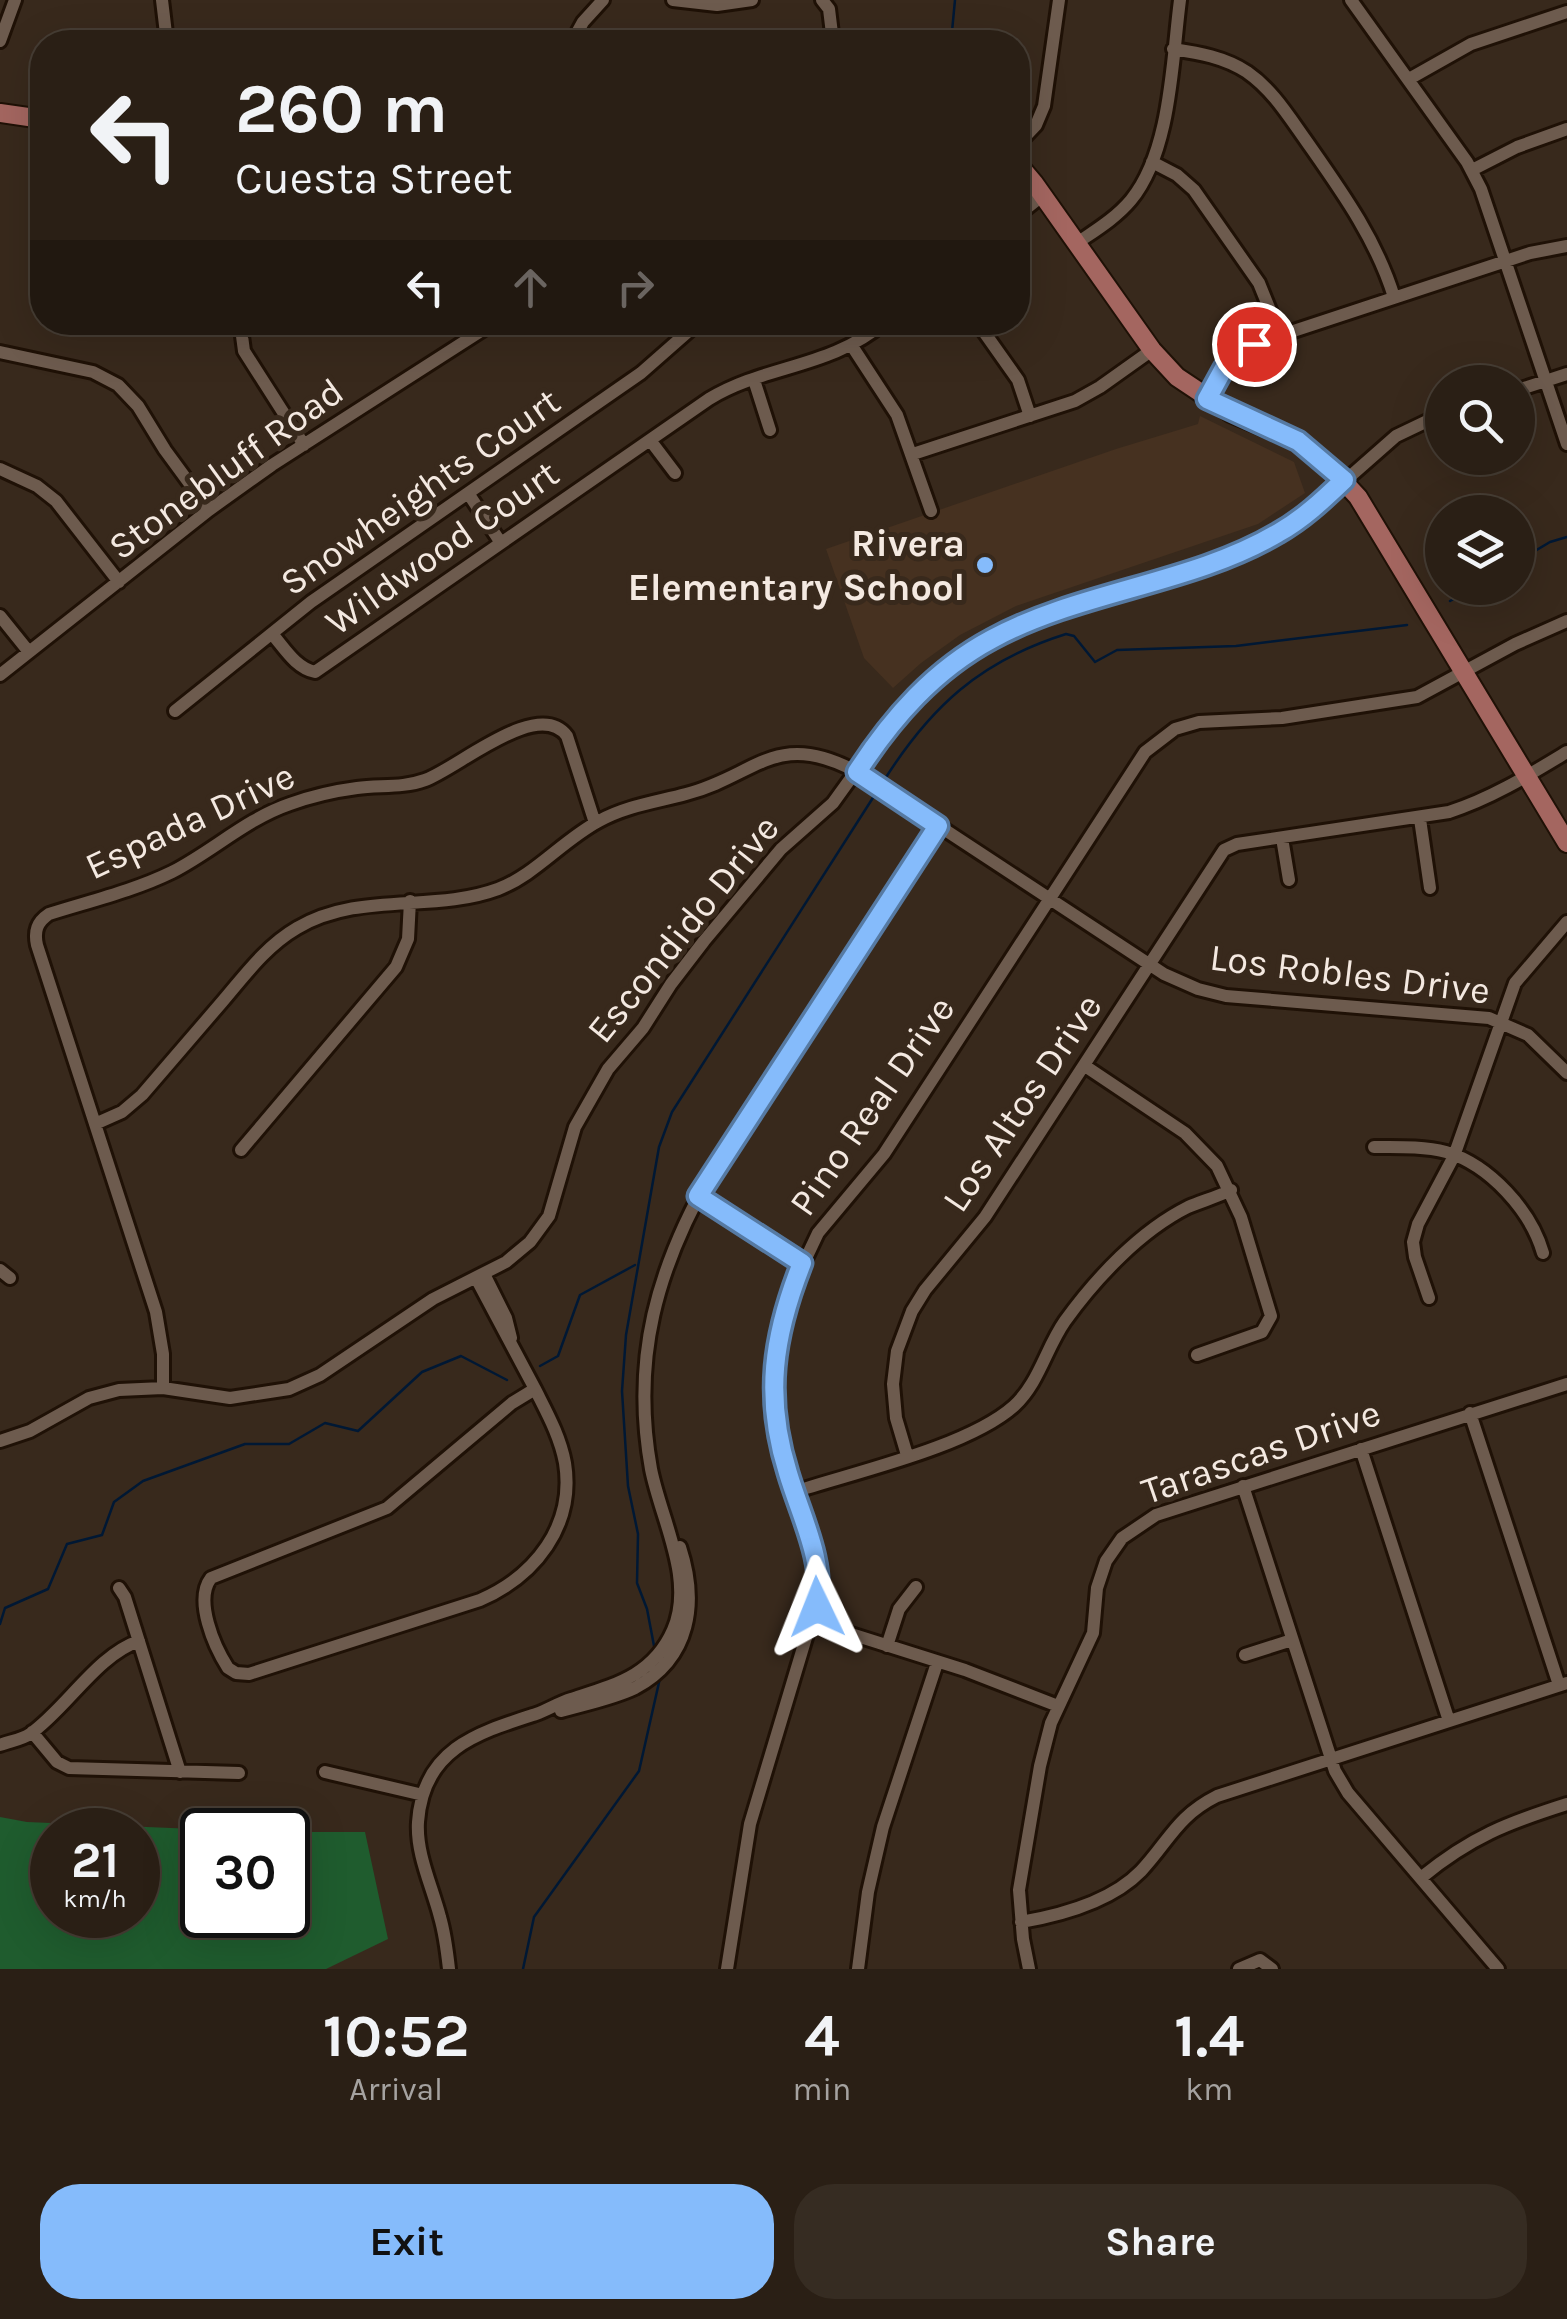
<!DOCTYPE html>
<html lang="en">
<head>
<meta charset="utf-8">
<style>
  :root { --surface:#2a1f15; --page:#362c22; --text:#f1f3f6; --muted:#a5a2a0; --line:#463d34; --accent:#85bbfb }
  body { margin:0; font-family:Karla,sans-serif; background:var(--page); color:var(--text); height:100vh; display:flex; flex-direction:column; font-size:38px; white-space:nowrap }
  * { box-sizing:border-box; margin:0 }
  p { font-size:32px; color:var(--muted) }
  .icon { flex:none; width:55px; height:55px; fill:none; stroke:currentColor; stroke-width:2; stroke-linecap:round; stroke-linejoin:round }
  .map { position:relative; height:1969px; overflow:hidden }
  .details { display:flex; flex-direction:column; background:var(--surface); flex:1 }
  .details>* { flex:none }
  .guide { position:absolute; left:30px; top:30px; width:1000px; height:305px; border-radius:40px; box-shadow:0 10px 40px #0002,0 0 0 2px var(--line); background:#2a1f15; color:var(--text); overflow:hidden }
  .buttons { position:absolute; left:1425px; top:365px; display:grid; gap:20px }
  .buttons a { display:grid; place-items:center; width:110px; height:110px; border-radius:50%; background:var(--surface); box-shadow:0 10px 40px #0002,0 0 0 2px var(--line); font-size:50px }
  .speed { position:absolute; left:30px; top:1808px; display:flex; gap:20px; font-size:50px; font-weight:700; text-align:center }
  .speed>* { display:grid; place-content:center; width:130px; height:130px; border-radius:50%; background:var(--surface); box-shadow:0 10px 40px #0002,0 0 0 2px var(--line); line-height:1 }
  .speed small { font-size:25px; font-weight:400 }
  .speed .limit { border:5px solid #111; border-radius:15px; background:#fff; color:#111 }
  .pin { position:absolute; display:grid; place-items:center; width:85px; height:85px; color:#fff; margin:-42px; border:5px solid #fff; border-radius:50%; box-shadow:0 2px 10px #0007 }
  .me { position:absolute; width:110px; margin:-55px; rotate:358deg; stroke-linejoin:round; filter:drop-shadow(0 0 8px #0008) }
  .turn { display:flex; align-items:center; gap:35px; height:210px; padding:0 40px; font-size:45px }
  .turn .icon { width:130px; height:130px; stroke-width:2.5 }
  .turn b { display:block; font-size:70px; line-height:85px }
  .lanes { display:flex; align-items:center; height:95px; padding:0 40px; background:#0003; justify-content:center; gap:50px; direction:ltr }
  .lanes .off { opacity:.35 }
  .eta { display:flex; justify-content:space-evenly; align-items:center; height:170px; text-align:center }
  .eta b { font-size:60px; font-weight:700; line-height:70px }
  .button { display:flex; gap:20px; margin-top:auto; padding:20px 40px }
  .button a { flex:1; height:115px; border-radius:40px; background:var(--accent); color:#111; font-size:40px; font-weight:700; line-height:115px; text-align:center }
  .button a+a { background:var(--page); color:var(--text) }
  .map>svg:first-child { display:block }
</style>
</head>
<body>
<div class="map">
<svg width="1567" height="1969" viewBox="0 0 1567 1969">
  <rect width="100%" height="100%" fill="#38291c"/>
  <!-- built -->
  <path fill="#463120" d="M 1200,416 L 1294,462 L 1305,493 L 1258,524 L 1016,606 L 960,635 L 921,663 L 893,688 L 864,658 L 826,549 L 1116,449 L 1198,424 Z"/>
  <!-- green -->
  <path fill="#1f5c2e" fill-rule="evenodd" d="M 0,1817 L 27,1822 L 219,1830 L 202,1830 L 202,1915 L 288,1915 L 288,1832 L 365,1832 L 388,1939 L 326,1969 L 0,1969 ZM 52,1830 L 138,1830 L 138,1915 L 52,1915 Z"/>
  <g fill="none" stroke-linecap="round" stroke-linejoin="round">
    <!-- stream -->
    <path stroke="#001834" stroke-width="2.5" d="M 951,42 L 955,0
      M 1518,561 L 1550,542 L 1567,537
      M 1450,601 L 1474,588
      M 883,782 C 930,707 980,661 1066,634 L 1074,636 L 1095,662 L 1117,650 L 1236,646 L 1407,625
      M 540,1366 L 558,1356 L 580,1295 L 635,1265
      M 0,1624 L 5,1608 L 48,1589 L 67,1544 L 102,1535 L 114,1502 L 143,1481 L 245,1444 L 289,1444 L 325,1423 L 358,1431 L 422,1372 L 461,1356 L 507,1380
      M 655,1651 L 647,1609 L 637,1583 L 638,1534 L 628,1486 L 622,1391 L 626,1335 L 659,1147 L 672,1112 L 876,793
      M 523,1969 L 534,1917 L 639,1771 L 660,1678"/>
    <defs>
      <path id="minor" d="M 162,0 L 167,42
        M 673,0 L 717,5 L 752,0
        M 822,0 L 829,9 L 833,42
        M 1351,0 L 1467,162 L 1481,189 L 1567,444
        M 0,41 L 15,0
        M 572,42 L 583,22 L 603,0
        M 1173,49 C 1199,53 1224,57 1247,72 C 1273,90 1289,117 1307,142 C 1342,192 1376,239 1394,297
        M 1409,79 L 1471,44 L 1567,12
        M 1018,144 L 1036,125 L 1044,106 L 1059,0
        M 1152,162 L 1177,175 L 1194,190 L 1259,283 L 1280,335
        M 1472,170 L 1517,147 L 1567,129
        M 1018,215 L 1043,195
        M 1077,243 C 1096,230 1116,218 1131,200 C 1171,151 1172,61 1180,0
        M 249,322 L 242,336 L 244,351 L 304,445
        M 977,322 L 1018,380 L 1030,416
        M 852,346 L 897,415 L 931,511
        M 0,352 L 93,372 L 118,385 L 138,406 L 165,450 L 209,510
        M 754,380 L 770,430
        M 1518,390 L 1567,374
        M 1207,399 L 1224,368 L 1254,344 L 1530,253 L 1567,246
        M 650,440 L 675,473
        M 913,454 L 1075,401 L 1100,387 L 1152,350
        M 0,469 L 37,486 L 56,501 L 119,582
        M 468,493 L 501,543
        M 0,616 L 29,652
        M 273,635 C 285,649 296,668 315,672 L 709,399 C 767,364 829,369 885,322
        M 0,675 L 209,510 L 272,465 L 495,322
        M 175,711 L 311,602 L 641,373 L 699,322
        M 1420,819 L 1430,888
        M 1282,838 L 1289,880
        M 1085,1066 L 1185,1133 L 1217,1166 L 1241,1217 L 1271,1316 L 1262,1332 L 1197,1355
        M 95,1124 L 122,1112 L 142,1095 C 169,1064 195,1033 222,1002 C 245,975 266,946 297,928 C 360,891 433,913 498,889 C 535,875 563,840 599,821 C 626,806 656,802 686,794 C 756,776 776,728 857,772 L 1164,974 L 1198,989 L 1226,996 L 1489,1018 L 1528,1035 L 1567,1073
        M 1374,1147 C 1397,1147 1424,1146 1446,1152 C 1490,1165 1531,1211 1543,1253
        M 241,1150 L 396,967 L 408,939 L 410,901
        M 698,1196 L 802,1263
        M 0,1270 L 10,1278
        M 484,1274 L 506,1318 L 511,1338
        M 476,1278 L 535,1389
        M 1429,1298 L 1415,1257 L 1413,1242 L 1418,1224 L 1454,1156 L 1515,983 L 1567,922
        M 163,1388 L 163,1354 L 156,1312 L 37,945 C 34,931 37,922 49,914 C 90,901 133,891 172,872 C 213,851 246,819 290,804 C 312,796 334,791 357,788 C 380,785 403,788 425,780 C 457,769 538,697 567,736 L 595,823
        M 535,1389 C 547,1413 560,1436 565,1463 C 575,1526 535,1576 480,1600 L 249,1674 L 236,1673 L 228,1668 C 214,1646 194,1600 211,1578 L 387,1508 L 512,1403 Z
        M 1470,1413 L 1559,1685
        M 0,1441 L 30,1431 L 89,1398 L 119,1390 L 163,1388 L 230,1398 L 289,1389 L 320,1375 L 433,1299 L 506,1262 L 530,1242 L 549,1216 L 575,1127 L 608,1069 L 643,1028 L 671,984 L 704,941 L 781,849 L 833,803 L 887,728 L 929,684 L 979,647 L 1018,626 L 1210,563 L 1272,537 L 1304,517 L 1396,436 L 1442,414
        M 1361,1449 L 1449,1721
        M 907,1455 L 896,1418 L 893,1384 L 897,1351 L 912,1311 L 925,1290 L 985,1217 L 1224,850 L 1237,844 L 1449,812 C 1492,798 1529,775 1567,752
        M 1243,1486 L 1335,1771 L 1348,1793 L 1498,1969
        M 794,1492 C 855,1472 968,1447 1014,1406 C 1039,1383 1046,1348 1065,1321 C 1096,1278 1140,1231 1188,1207 C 1202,1201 1217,1197 1231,1190
        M 119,1588 L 125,1597 L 180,1772
        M 813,1622 L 965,1670 L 1058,1706
        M 887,1646 L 899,1609 L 916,1587
        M 1245,1655 L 1292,1640
        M 561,1711 C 585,1704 612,1699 635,1688 C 691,1658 698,1602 680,1547
        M 32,1732 L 57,1762 L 69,1768 L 239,1773
        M 0,1745 C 10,1741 21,1740 30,1734 C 66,1709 97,1655 139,1641
        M 325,1772 L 423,1795
        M 1422,1877 C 1471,1837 1507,1823 1567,1804
        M 1021,1922 C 1062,1915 1111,1902 1141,1871 C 1169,1841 1177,1816 1217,1796 L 1567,1683
        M 449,1969 C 447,1951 445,1934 440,1917 C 432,1886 416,1854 418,1822 C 423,1749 477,1733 536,1714 C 548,1710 558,1703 571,1699 C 614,1685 653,1676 673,1630 C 695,1579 661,1520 651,1469 C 631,1358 657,1268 712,1172 L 938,826
        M 727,1969 L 750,1824 L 820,1591 L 816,1560 L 786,1469 L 776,1428 L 773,1383 L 775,1347 L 792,1288 L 818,1233 L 884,1154 L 1145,752 L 1175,729 L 1199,722 L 1282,718 L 1417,697 L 1515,644 L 1567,621
        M 858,1969 L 868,1892 L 883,1827 L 937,1663
        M 1029,1969 L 1023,1939 L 1019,1890 L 1040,1766 L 1051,1723 L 1093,1633 L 1097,1588 L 1106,1561 L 1122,1538 L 1156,1515 L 1567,1384
        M 1239,1969 L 1260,1960 L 1272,1969"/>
      <path id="major" d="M 0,113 L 42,119
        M 1018,164 L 1034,183 L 1152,350 L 1177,377 L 1231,413 L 1297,441 L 1333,470 L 1358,497 L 1567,843"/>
    </defs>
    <!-- minor casing -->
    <use href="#minor" stroke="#1f1106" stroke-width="18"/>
    <!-- major casing -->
    <use href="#major" stroke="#1f1106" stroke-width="22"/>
    <!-- minor -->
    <use href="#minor" stroke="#6d5b4e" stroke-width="12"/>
    <!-- major -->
    <use href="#major" stroke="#a46660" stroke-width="18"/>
  </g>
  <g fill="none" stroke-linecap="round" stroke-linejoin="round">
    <defs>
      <path id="route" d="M 817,1607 C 825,1561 801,1517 788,1473 C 764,1397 773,1336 802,1263 L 698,1196 L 938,826 L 857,772 C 892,718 934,670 992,639 C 1080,591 1192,584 1278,533 C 1303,519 1323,500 1344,480 L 1298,441 L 1207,399 L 1224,368 L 1254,344"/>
    </defs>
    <!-- route casing -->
    <use href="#route" stroke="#567aa3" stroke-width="25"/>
    <!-- route -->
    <use href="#route" stroke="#85bbfb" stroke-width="18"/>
  </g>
  <!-- markers -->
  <circle fill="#85bbfb" stroke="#38291c" stroke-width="4" cx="985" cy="565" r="10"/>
  <g text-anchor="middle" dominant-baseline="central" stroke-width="10" stroke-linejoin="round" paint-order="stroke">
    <!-- street labels -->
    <g font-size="38" fill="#f4e9e1" stroke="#38291c">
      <text transform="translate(226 469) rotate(-36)">Stonebluff Road</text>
      <text transform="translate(420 492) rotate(-35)">Snowheights Court</text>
      <text transform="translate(442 548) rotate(-35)">Wildwood Court</text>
      <text transform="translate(190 821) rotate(-25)">Espada Drive</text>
      <text transform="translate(683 929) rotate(-51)">Escondido Drive</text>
      <text transform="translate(1350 974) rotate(7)">Los Robles Drive</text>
      <text transform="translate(1022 1103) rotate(-56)">Los Altos Drive</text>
      <text transform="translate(872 1106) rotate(-55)">Pino Real Drive</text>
      <text transform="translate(1261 1452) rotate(-19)">Tarascas Drive</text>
    </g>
    <!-- poi labels -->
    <g font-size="38" font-weight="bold" fill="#f4e9e1" stroke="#38291c" text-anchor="end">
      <text x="965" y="543">Rivera<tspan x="965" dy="44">Elementary School</tspan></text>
    </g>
  </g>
</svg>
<div class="buttons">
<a><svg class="icon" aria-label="search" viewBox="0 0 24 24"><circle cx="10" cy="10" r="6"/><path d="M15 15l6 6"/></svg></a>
<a><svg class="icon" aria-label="layers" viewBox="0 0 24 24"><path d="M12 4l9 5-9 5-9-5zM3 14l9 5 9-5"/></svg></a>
</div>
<div class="speed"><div>21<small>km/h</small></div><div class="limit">30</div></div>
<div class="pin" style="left:1254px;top:344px;background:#d93025"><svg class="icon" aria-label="arrive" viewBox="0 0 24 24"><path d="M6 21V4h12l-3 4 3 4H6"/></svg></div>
<svg class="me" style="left:817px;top:1607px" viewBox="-20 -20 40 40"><path d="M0-17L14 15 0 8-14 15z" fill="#85bbfb" stroke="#fff" stroke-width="4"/></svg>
<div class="guide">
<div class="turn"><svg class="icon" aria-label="left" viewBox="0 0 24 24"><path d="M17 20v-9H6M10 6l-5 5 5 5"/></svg><div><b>260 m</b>Cuesta Street</div></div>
<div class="lanes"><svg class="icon" aria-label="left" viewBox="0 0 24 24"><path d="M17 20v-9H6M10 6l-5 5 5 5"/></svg><svg class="icon off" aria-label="ahead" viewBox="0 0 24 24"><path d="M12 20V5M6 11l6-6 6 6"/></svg><svg class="icon off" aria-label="right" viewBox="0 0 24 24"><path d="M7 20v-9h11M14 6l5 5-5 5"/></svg></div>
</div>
</div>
<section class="details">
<div class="eta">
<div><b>10:52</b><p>Arrival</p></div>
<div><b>4</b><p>min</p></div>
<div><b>1.4</b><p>km</p></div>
</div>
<div class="button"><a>Exit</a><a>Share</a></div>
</section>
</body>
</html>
